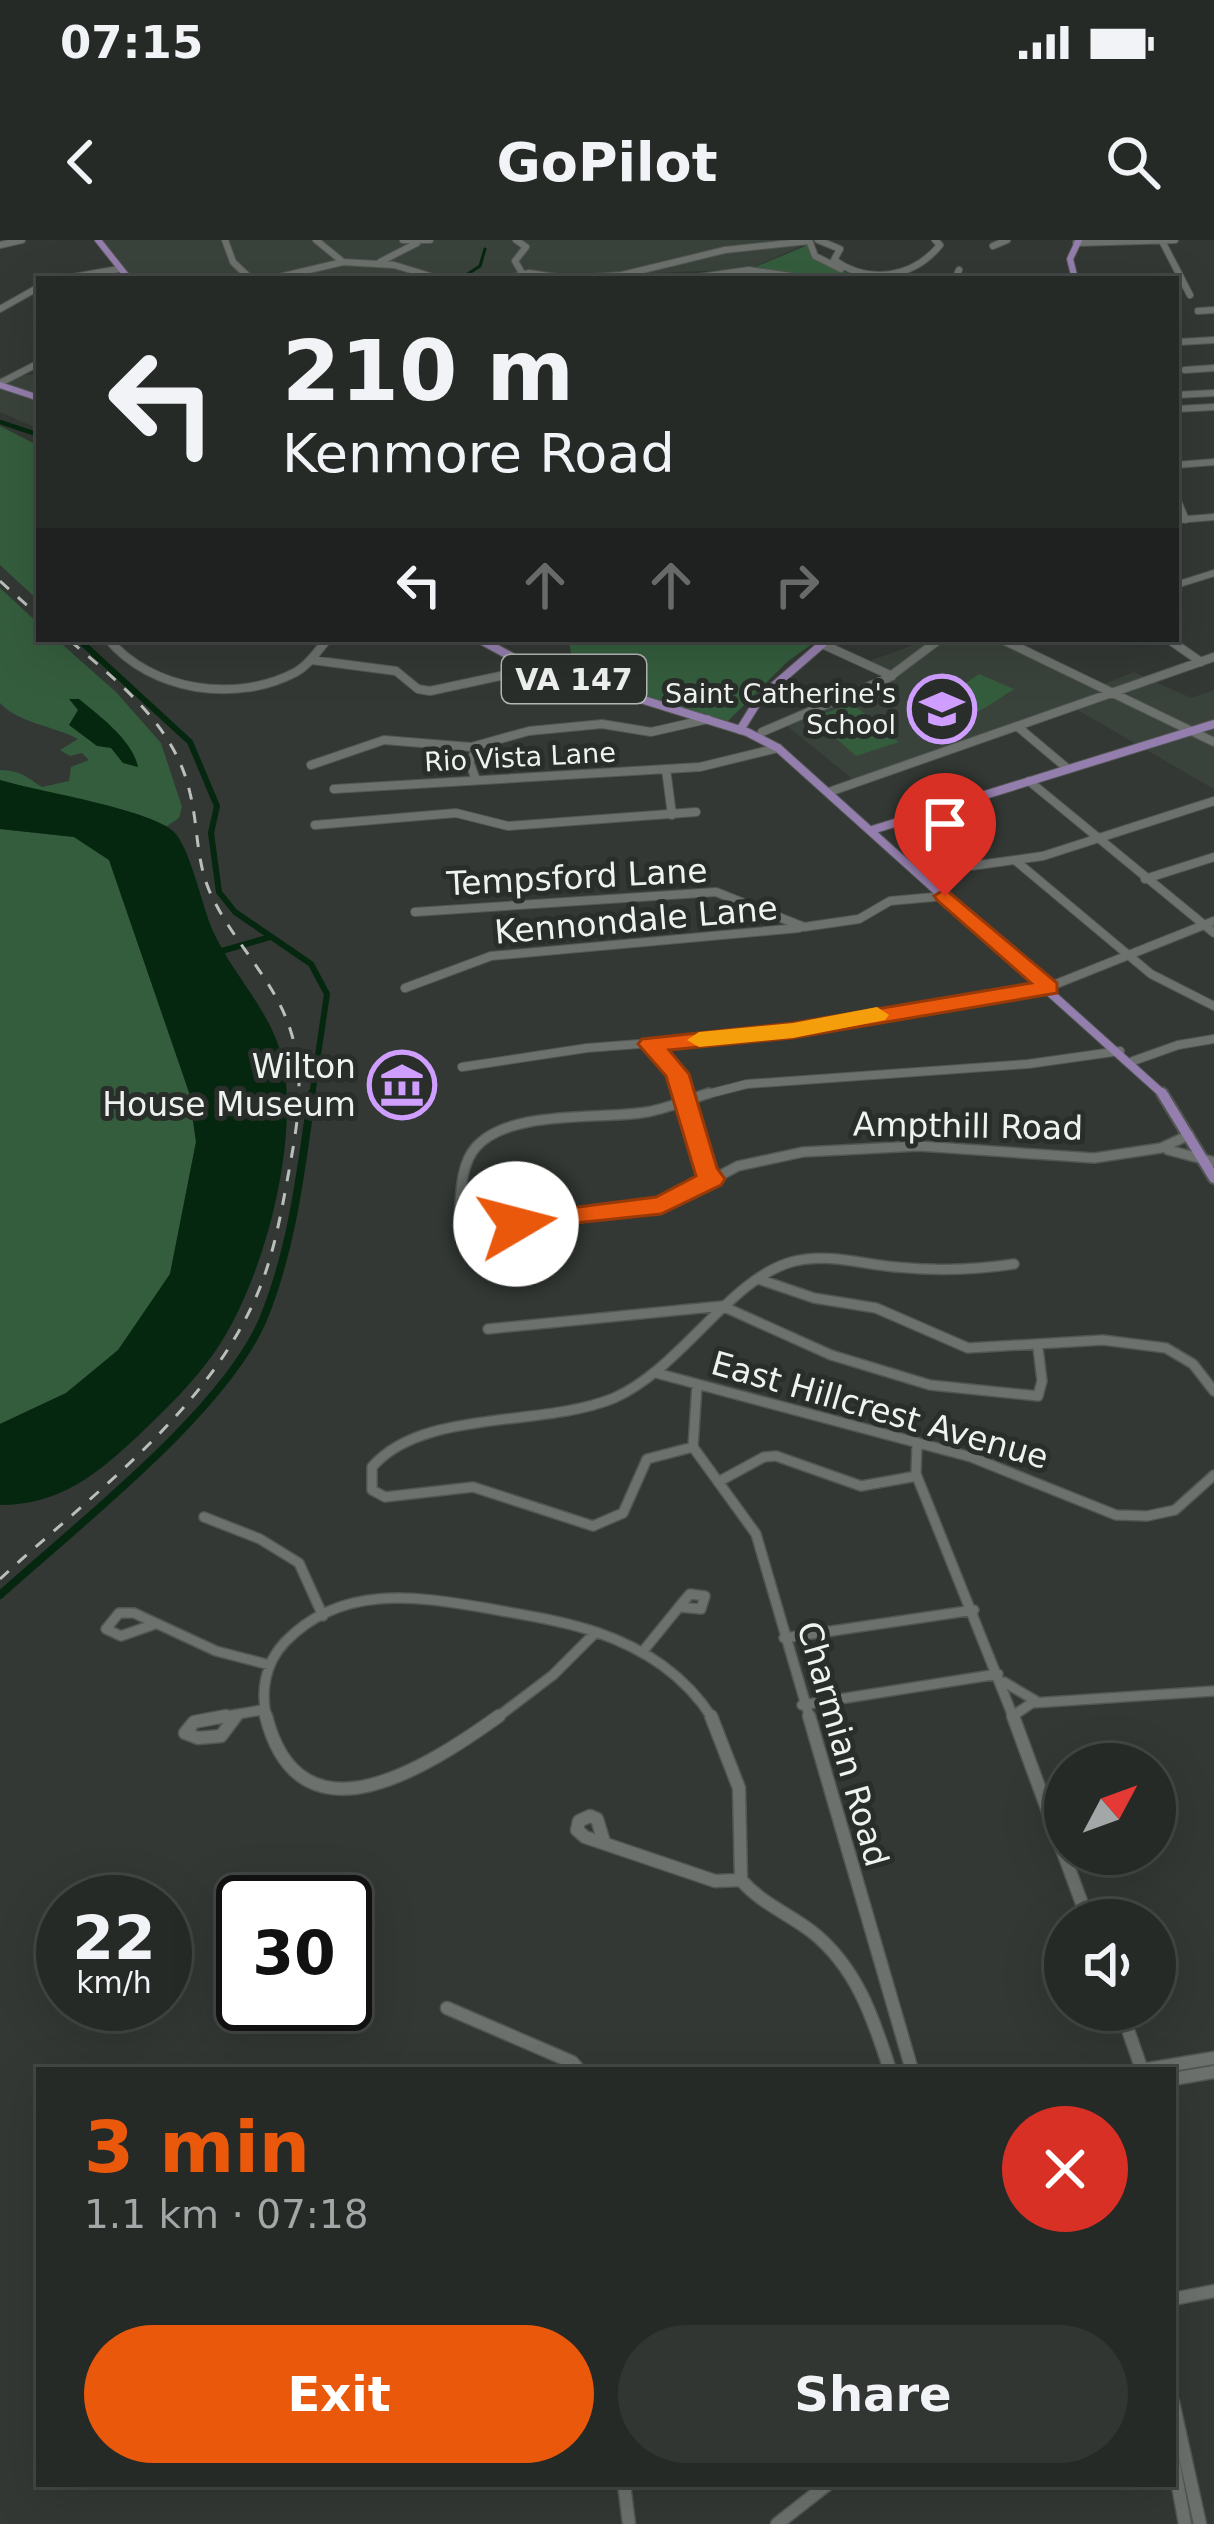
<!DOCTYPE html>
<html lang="en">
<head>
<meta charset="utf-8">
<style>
  :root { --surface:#262a27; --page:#323633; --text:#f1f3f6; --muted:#a4a7a7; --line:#424644; --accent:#ea580c }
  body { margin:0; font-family:"DejaVu Sans",sans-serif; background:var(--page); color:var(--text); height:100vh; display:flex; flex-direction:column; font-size:45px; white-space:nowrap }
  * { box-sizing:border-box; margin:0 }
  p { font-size:39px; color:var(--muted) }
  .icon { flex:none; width:66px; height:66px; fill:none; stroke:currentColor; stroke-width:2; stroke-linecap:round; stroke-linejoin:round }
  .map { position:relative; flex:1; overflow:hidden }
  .drawer { position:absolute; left:36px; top:1827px; width:1140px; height:420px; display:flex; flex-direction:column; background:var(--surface); border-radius:0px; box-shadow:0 12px 48px #0002,0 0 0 3px var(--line) }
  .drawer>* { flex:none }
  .guide { position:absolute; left:36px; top:36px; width:1143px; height:366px; border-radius:0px; box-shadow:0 12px 48px #0002,0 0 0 3px var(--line); background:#262a27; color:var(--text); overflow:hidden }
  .needle { width:78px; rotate:49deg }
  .fabs { position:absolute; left:1044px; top:1503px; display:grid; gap:24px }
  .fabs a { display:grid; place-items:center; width:132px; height:132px; border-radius:50%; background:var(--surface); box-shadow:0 12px 48px #0002,0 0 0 3px var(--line); font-size:60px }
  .speed { position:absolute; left:36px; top:1635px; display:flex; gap:24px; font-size:60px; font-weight:700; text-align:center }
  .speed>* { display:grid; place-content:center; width:156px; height:156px; border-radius:50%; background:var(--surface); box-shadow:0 12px 48px #0002,0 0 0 3px var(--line); line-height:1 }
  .speed small { font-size:30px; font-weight:400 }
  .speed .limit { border:6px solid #111; border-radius:18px; background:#fff; color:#111 }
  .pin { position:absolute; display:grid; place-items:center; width:102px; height:102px; color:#fff; margin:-123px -51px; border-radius:50% 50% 50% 0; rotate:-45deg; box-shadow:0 0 12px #0007 }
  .pin .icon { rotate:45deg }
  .me { position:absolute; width:132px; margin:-66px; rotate:82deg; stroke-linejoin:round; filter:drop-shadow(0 0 9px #0008) }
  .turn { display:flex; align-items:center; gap:42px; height:252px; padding:0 48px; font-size:54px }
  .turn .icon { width:156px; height:156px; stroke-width:2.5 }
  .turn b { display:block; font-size:84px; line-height:102px }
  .lanes { display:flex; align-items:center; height:114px; padding:0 48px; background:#0003; justify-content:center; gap:60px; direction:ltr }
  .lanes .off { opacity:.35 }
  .round { display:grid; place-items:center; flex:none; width:126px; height:126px; border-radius:63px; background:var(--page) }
  .summary { display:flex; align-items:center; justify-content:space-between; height:204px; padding:0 48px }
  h1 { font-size:72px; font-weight:700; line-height:90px; color:var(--accent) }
  .cta { display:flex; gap:24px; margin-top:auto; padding:24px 48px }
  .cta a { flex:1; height:138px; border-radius:72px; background:var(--accent); color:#fff; font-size:48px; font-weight:700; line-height:138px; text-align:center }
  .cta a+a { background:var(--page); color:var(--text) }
  .status { display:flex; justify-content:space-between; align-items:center; height:84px; padding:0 60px; background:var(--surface); direction:ltr }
  .status svg { height:33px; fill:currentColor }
  header { display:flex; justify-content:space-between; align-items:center; height:156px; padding:0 48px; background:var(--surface); font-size:54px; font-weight:700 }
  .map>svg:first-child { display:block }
</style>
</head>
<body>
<div class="status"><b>07:15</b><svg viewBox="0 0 49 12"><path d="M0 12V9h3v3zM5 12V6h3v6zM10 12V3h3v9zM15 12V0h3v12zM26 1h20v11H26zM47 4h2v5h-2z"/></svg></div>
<header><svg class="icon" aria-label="back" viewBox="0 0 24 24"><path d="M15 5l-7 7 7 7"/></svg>GoPilot<svg class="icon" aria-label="search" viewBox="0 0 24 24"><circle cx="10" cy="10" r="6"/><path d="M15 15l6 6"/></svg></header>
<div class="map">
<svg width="1214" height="2284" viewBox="0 0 1214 2284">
  <rect width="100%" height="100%" fill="#333834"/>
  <!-- built -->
  <path fill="#3a433b" d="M 98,0 L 815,0 L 749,29 L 510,39 L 129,39 Z
    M 39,134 L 39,189 L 0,172 L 0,137 Z
    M 929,399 L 994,399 L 1095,448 L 1134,432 L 1191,458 L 1214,450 L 1214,549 L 1074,468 L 854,540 L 786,485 L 891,440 L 867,422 Z"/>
  <!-- green -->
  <path fill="#345d3d" d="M 808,5 L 831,27 L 865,39 L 813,39 L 748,30 Z
    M 0,186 L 39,206 L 39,361 L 0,325 Z
    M 0,348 L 39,384 L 39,399 L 56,399 L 116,452 L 161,503 L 182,567 L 179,578 L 167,586 L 0,540 L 0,530 C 23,531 26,537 42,547 L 69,541 L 71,527 L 89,520 L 82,513 L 70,516 L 60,510 L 78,499 C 52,485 20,484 0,463 Z
    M 563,399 L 819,399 L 787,422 L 726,483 L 557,429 L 572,419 L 569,402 Z
    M 979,434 L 1014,449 C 985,468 952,494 919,476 Z
    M 853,464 L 899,502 L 856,516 L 812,477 Z
    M 0,589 L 74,597 L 109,620 L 189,853 L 196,902 L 170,1034 L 118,1111 L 66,1153 L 0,1184 Z"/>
  <!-- water -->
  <path fill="#05270f" d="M 69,459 L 79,459 C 101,477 133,501 138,527 L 123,523 L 111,508 L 97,506 L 69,485 L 78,470 Z
    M 0,540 C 40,552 146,568 173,591 C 190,606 202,667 213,691 C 234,738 275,774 284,827 C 298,910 262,1045 214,1113 C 193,1143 166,1169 140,1194 C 97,1234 61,1265 0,1265 L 0,1184 L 66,1153 L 118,1110 L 170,1034 L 196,902 L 189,852 L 109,620 L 74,597 L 0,589 Z"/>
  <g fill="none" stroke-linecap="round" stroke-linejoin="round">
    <!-- stream -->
    <path stroke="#05270f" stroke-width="3" d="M 460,39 L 480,26 L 485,9"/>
    <!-- canal-far2 -->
    <path stroke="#05270f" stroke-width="4.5" d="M 0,182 L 39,195"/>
    <!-- canal-far1 -->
    <path stroke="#05270f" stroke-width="6" d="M 78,399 L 190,502 L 217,566 L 211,593 L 219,652 L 235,672 L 311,724 L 327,754 L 312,856
      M 215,713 L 270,697"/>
    <!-- canal -->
    <path stroke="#05270f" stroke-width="8" d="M 0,1355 C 76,1286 227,1169 264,1077 C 293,1005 301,929 312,853"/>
    <defs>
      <path id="minor-far3" d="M 225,0 L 233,22 L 251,39
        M 316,0 L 343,22 L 394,25 L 440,39
        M 403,0 L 430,0
        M 516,0 L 526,7 L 515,21 L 522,33
        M 809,0 L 815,16 L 841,29
        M 818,0 L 840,9 L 834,20 C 869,45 913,38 940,5 L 935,0
        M 1162,1 L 1190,55
        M 1076,3 L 1175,0
        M 0,5 L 22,0
        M 993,6 L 1007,0
        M 380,22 L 417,3
        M 62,39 L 119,29
        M 165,39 L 172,39
        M 271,39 L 343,22
        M 506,39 L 529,33 L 569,39 L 622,35 L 725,10 L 809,1
        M 685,39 L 749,30 L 811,39
        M 955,39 L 959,30
        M 0,69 L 39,47
        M 1198,71 L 1214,70
        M 1179,102 L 1214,100
        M 1185,130 L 1214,128
        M 0,143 L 39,123
        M 1176,155 L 1214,153
        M 1176,169 L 1214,167
        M 1176,225 L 1214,222
        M 1176,256 L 1186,280
        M 1176,280 L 1214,277
        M 1176,345 L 1214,333"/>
      <path id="minor-far2" d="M 108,399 C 151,451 236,464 296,432 C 309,425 318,410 328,399
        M 1001,399 L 1214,502
        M 1168,399 L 1201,422
        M 822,404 L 892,436
        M 312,420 L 396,431 L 418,449 L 430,451 L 537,428
        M 1018,487 L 1068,529
        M 762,492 L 888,438 L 940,399
        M 311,525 L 384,500 L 471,507 L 529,491 L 602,484 L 651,492 L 708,479
        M 666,529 L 672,575
        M 476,540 L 469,521 L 480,506
        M 1029,541 L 1214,693
        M 334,549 L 700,527 L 778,508
        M 829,552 L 1214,417
        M 315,585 L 456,573 L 508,586 L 696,572
        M 1016,621 L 1151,734 L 1214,766
        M 920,633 L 1043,616 L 1214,561
        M 1145,639 L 1214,617
        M 415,672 L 716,652 L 804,687 L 859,679 L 890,661 L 945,656
        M 405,748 L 491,716 L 799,688
        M 650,804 L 677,834 L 684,856
        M 1133,821 L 1178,805 L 1214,799
        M 462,827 L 587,808 L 768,794 L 1041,750 L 1214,681
        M 700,856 L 747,844 L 1028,824 L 1120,811"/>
      <path id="minor-far1" d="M 683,853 L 712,939
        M 709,853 C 688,860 668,868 647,872 C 600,880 509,869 476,907 C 460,925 461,955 459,978 L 483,990 L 642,969 L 674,960 L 738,926 L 803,912 L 919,906 L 1094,918 L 1161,908 L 1189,895
        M 1168,910 L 1214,922
        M 761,1040 L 814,1058 L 876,1068 L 968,1108 L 1103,1100 L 1166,1108 L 1193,1124 L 1214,1151
        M 722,1066 L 831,1115 L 930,1145 L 1038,1156 L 1042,1141 L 1038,1108
        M 488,1089 L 722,1066
        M 656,1133 L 971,1217 L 1116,1275 L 1147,1276 L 1175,1270 L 1214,1235
        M 697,1145 L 693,1207 L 756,1294 L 810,1479
        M 917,1203 L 916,1234 L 1014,1479
        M 693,1207 L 647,1219 L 623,1273 L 593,1286 L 473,1247 L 385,1257 L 372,1250 L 372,1227 C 423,1168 542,1188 614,1158 C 681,1129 731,1036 795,1021 C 828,1013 862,1024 895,1027 C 935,1031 975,1030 1014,1024
        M 718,1242 L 764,1217 L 776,1216 L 861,1246 L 917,1236
        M 204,1277 L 260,1299 L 299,1323 L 323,1376
        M 690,1354 L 705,1356 L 701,1369 L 679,1367 Z
        M 155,1384 L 121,1396 L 106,1389 L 119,1373 L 134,1373 L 216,1411 L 270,1425
        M 596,1392 C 645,1409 685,1435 713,1479
        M 784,1398 L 974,1370
        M 644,1410 L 679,1367
        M 1004,1442 L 1036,1461
        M 802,1465 L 998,1434
        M 1014,1475 L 1032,1463 L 1214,1451
        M 209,1479 L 262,1470
        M 234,1479 L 237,1475
        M 267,1479 C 260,1452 265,1423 285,1402 C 341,1344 415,1356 486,1368 C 523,1375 560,1380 596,1392
        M 495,1479 L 553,1435 L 596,1392"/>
      <path id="minor" d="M 226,1476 L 194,1482 L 185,1493 L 198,1498 L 221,1496 L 236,1476
        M 266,1476 C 300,1611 429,1526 499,1476
        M 711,1476 L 739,1548 L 741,1640 C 761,1663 787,1673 811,1691 C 856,1726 873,1777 890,1830
        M 809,1476 L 912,1830
        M 1013,1476 L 1088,1680
        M 604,1602 L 597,1579 L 590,1576 L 579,1581 L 577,1590 L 585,1597 L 715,1641 L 741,1640
        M 447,1768 L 572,1822 L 579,1830
        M 1121,1770 L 1142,1830
        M 1142,1830 L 1214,1818
        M 1173,1839 L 1214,1832
        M 1173,2059 L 1214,2051
        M 1173,2162 L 1200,2284
        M 1173,2219 L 1185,2284
        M 624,2244 L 629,2284
        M 777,2284 L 828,2244"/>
      <path id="major-far2" d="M 98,0 L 129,39
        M 1075,39 L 1070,19 L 1079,0
        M 0,145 L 39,158"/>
      <path id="major-far1" d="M 479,399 L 521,422 L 747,492 L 778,508 L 1165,856
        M 740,490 L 760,458 L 828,399
        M 872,590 L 1214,484"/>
      <path id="major" d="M 1162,853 L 1214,938"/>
    </defs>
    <!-- minor-far3 casing -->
    <use href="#minor-far3" stroke="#525653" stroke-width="8"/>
    <!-- minor-far2 casing -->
    <use href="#minor-far2" stroke="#525653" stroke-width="10"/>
    <!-- minor-far1 casing -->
    <use href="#minor-far1" stroke="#525653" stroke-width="12"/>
    <!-- minor casing -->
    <use href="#minor" stroke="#525653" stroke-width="15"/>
    <!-- major-far2 casing -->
    <use href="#major-far2" stroke="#525653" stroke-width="8"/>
    <!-- major-far1 casing -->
    <use href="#major-far1" stroke="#525653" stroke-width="10"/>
    <!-- major casing -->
    <use href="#major" stroke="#525653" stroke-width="14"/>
    <!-- minor-far3 -->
    <use href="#minor-far3" stroke="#6c716d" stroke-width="6"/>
    <!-- minor-far2 -->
    <use href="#minor-far2" stroke="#6c716d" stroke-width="8"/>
    <!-- minor-far1 -->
    <use href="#minor-far1" stroke="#6c716d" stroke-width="9"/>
    <!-- minor -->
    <use href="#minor" stroke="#6c716d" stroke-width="12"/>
    <!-- major-far2 -->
    <use href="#major-far2" stroke="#947ead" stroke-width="6"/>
    <!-- major-far1 -->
    <use href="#major-far1" stroke="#947ead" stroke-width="8"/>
    <!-- major -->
    <use href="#major" stroke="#947ead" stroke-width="10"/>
    <!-- rail -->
    <path stroke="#bbbfbc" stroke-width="3" stroke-dasharray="12 12" stroke-linecap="butt" d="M 0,341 L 39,376
      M 0,1339 C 92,1254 210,1170 259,1050 C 274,1013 281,974 288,936 C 297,888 306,839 291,792 C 275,739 231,701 209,650 C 196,619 198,585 190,553 C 175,485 118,442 68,399"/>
  </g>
  <!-- route -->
  <path fill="#ea580c" stroke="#983908" stroke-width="3" d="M 945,649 L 1057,743 L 1057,753 L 793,798 L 669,810 L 689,834 L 717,928 L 725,939 L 721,945 L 661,974 L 507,990 L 503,984 L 516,975 L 656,957 L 696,936 L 666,836 L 638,804 L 642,799 L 793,783 L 1031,743 L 937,660 L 934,656 Z"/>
  <!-- slow -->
  <path fill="#f59e0b" d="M 877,767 L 889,775 L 885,780 L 793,798 L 699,807 L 687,800 L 699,792 L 793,783 Z"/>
  <!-- icons -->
  <defs>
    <symbol id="school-ring" viewBox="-11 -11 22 22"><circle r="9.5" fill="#292e2a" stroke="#cf9eff" stroke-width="1.5"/><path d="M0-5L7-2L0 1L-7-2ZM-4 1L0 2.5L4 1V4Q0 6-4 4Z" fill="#cf9eff"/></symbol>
    <symbol id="museum-ring" viewBox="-11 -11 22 22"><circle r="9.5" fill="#292e2a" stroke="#cf9eff" stroke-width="1.5"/><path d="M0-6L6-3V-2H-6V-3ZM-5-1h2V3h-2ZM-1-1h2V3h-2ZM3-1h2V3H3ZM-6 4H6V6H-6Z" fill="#cf9eff"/></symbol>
  </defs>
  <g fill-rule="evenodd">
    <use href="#school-ring" x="904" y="431" width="76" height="76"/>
    <use href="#museum-ring" x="364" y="807" width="76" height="76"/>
  </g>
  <g text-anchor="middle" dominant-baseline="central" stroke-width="10" stroke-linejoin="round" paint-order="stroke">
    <!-- far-poi labels -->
    <g font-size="27" fill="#eff2f0" stroke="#292e2a" text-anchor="end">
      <text x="896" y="453">Saint Catherine's<tspan x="896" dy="31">School</tspan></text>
    </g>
    <!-- far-street labels -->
    <g font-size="27" fill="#eff2f0" stroke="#292e2a">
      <text transform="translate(520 517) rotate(-3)">Rio Vista Lane</text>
    </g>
    <!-- shield labels -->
    <rect fill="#292e2a" stroke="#b4b7b5" stroke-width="3" x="502" y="415" width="144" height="48" rx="9"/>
    <g font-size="30" font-weight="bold" fill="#eff2f0">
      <text x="574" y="439">VA 147</text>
    </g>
    <!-- street labels -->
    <g font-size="33" fill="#eff2f0" stroke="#292e2a">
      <text transform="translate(577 637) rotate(-3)">Tempsford Lane</text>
      <text transform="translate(636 680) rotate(-5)">Kennondale Lane</text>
      <text transform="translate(968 886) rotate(1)">Ampthill Road</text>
      <text transform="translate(880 1170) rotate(16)">East Hillcrest Avenue</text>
      <text transform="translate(843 1504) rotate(74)">Charmian Road</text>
    </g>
    <!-- poi labels -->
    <g font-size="33" fill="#eff2f0" stroke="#292e2a" text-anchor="end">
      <text x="356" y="826">Wilton<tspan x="356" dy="38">House Museum</tspan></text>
    </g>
  </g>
</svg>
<div class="fabs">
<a><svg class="needle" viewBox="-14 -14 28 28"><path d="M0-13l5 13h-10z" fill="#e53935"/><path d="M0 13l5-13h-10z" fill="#a4a7a7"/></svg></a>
<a><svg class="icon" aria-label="sound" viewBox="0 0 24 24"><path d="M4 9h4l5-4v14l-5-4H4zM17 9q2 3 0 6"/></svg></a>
</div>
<div class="speed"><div>22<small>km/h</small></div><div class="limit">30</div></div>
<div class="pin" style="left:945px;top:656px;background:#d93025"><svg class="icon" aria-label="arrive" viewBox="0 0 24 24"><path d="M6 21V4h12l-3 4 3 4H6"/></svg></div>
<svg class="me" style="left:516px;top:984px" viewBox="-20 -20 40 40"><circle r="19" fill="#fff"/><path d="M0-13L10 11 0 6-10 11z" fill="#ea580c"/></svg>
<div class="guide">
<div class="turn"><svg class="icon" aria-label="left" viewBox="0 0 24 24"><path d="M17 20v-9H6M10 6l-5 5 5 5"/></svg><div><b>210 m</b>Kenmore Road</div></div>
<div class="lanes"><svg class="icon" aria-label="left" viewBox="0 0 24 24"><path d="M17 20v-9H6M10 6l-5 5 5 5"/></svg><svg class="icon off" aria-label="ahead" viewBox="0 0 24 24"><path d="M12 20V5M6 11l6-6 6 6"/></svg><svg class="icon off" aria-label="ahead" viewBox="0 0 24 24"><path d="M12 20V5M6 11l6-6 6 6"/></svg><svg class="icon off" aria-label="right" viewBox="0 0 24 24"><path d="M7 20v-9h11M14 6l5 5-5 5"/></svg></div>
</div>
<section class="drawer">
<div class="summary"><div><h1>3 min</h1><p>1.1 km · 07:18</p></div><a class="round" style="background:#d93025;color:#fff"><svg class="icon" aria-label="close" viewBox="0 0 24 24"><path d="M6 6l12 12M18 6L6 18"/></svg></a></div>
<div class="cta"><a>Exit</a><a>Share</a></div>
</section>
</div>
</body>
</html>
